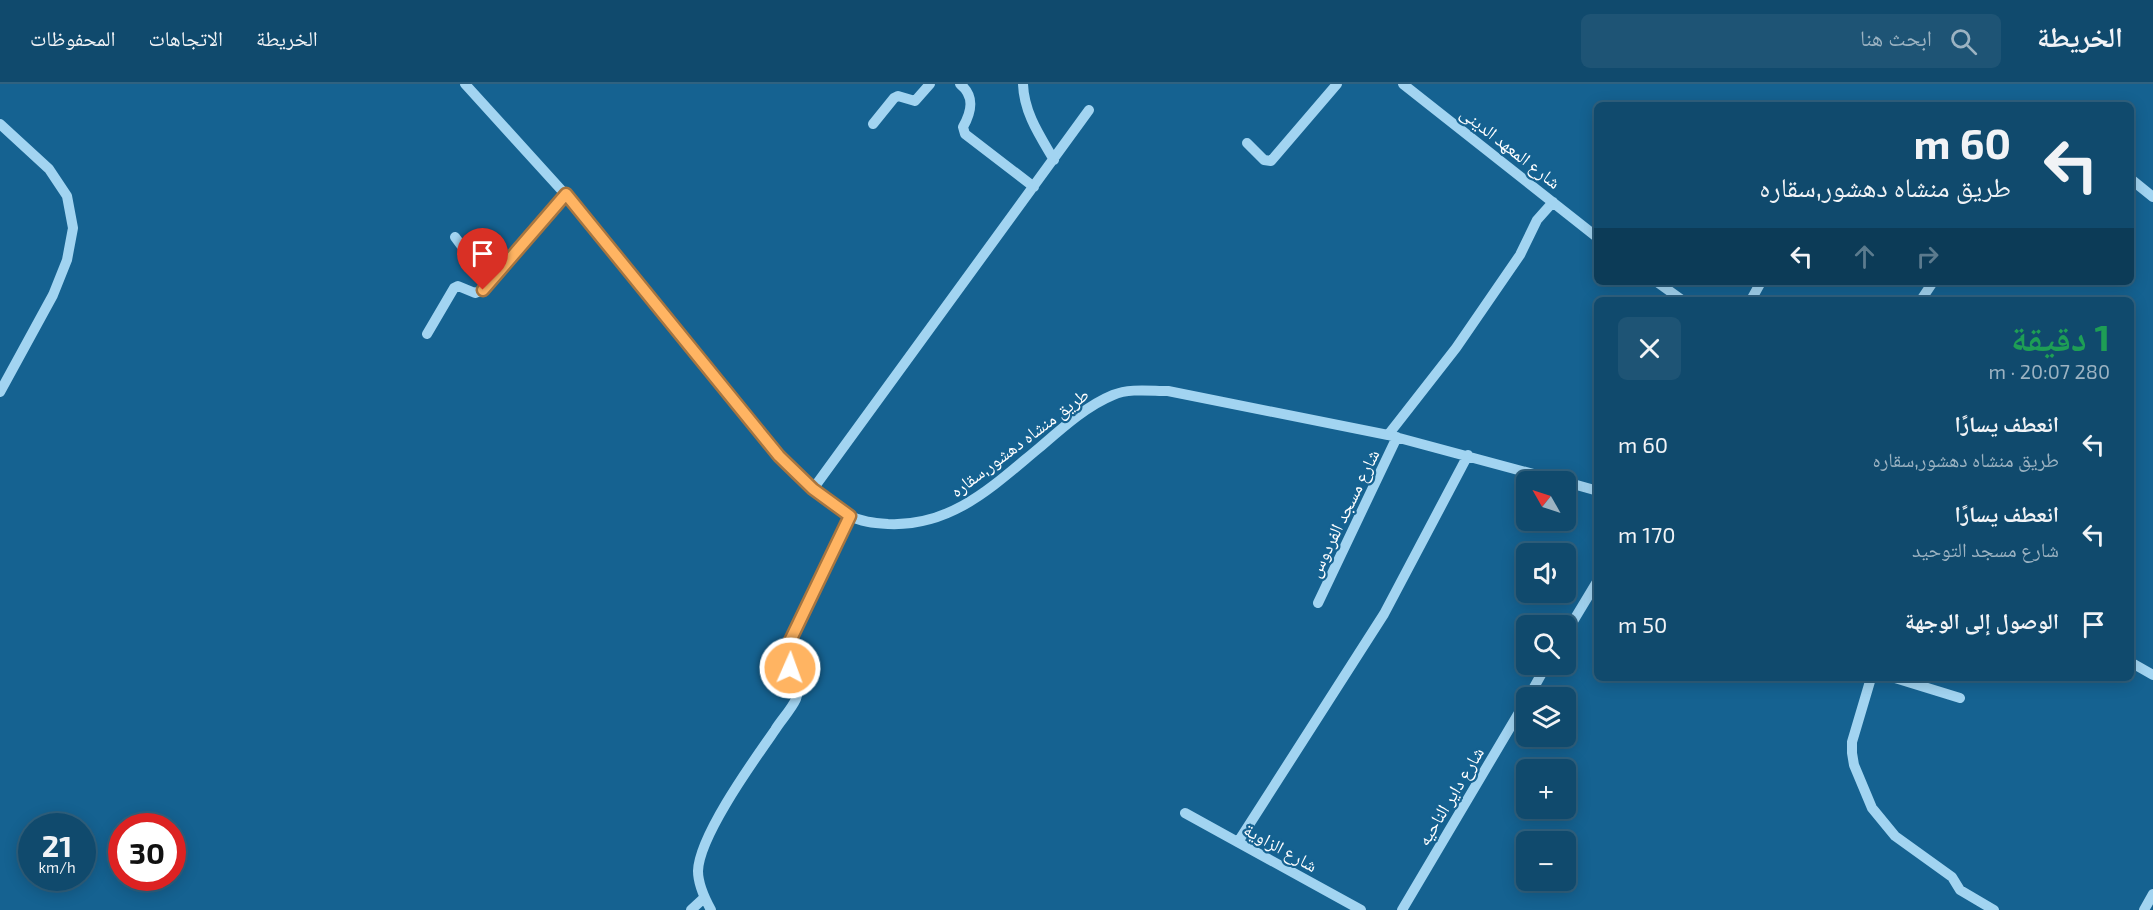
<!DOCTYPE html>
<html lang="ar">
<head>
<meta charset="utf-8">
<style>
  :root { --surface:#104a6d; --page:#1e5475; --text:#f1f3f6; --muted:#9cb3c2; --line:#306280 }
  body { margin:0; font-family:"Exo 2","Noto Naskh Arabic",sans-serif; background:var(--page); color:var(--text); direction:rtl; height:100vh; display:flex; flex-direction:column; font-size:22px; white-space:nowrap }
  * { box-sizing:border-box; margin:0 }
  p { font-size:20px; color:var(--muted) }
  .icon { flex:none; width:33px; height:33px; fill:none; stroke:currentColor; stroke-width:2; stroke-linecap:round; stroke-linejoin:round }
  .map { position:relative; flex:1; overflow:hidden; direction:ltr }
  .drawer { position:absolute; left:1594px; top:213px; width:540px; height:384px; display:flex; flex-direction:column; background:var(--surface); border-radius:9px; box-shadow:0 3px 15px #0003,0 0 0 2px var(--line); direction:rtl }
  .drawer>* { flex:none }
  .hud { position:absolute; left:1594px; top:18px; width:540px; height:183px; border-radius:9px; box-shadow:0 3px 15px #0003,0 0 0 2px var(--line); direction:rtl; background:#104a6d; color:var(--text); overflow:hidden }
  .needle { width:39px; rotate:309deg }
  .tools { position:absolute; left:1516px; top:387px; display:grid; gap:12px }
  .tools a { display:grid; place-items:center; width:60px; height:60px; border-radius:9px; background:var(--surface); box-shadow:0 3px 15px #0003,0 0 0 2px var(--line); font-size:30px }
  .speed { position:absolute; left:18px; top:729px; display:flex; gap:12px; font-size:30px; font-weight:700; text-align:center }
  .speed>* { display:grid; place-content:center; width:78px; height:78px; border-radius:50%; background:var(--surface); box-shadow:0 3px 15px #0003,0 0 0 2px var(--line); line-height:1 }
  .speed small { font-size:15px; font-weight:400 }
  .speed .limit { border:9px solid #d22; background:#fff; color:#111 }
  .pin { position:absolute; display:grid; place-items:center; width:51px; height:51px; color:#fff; margin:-62px -26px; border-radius:50% 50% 50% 0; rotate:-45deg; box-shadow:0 0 6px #0007 }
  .pin .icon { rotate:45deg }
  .me { position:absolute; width:66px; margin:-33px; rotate:2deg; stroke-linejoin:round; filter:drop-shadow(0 0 4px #0008) }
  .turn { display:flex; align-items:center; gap:21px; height:126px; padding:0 24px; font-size:27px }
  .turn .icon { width:78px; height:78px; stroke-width:2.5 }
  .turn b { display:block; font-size:42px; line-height:51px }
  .lanes { display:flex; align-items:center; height:57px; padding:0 24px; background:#0003; justify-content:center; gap:30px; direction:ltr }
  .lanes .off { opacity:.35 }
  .round { display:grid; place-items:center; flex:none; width:63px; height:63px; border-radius:9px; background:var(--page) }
  .summary { display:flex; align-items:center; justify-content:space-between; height:102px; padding:0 24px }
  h1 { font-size:36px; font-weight:700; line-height:45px; color:#1e9e55 }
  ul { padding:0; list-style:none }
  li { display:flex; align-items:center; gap:18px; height:90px; padding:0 24px }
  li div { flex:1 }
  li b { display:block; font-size:22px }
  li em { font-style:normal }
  header { display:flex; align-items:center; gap:36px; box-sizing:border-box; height:84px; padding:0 30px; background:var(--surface); border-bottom:2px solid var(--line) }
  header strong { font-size:28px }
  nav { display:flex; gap:33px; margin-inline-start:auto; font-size:21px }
  .search { width:420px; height:54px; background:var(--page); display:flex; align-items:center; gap:15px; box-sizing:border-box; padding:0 21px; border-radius:9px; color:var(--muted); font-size:22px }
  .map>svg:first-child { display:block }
</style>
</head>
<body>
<header>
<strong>الخريطة</strong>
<div class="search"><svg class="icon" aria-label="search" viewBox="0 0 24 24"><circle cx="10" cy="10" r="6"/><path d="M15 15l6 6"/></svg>ابحث هنا</div>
<nav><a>الخريطة</a><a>الاتجاهات</a><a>المحفوظات</a></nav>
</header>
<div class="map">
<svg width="2153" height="826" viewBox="0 0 2153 826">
  <rect width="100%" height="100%" fill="#156291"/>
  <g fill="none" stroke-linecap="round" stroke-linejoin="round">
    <!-- minor -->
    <path stroke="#a2d4f1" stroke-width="10" d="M 465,0 L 565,110 L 779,372 C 799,394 822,416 848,431 C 861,438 874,439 888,440 C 952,443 993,402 1039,364 C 1061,345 1086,322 1113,311 C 1130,304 1150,307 1168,307 L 1388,351 L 1563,398
      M 960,0 C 975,12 972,27 963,43 L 965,50 L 1034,103
      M 1023,0 C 1024,29 1040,52 1054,76
      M 1403,0 L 1598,154
      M 0,40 L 49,85 L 67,112 L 73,144 L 67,176 L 53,211 L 0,308
      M 873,40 L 894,14 L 898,12 L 915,17 L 930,0
      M 1247,59 L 1264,76 L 1271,77 L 1337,0
      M 2132,96 L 2153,113
      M 455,153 L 478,184 L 491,196
      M 1657,198 L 1682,216
      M 1751,216 L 1761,198
      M 1921,216 L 1933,198
      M 427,250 L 454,204 L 458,202 L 475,209 L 483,206 L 565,110
      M 1388,351 L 1456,264 L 1520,171 L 1537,136 L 1553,118
      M 1566,398 L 1598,407
      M 813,405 L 1089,26
      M 1318,519 L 1397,353
      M 1566,549 L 1598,496
      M 2132,579 L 2153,591
      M 1871,594 L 1852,658 L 1852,669 L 1854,681 L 1872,724 L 1895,752 L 1952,793 L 1960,806 L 1994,826
      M 1895,594 L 1960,614
      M 1528,614 L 1547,580
      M 1185,729 L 1361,826
      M 1238,758 L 1384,530 L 1468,371
      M 691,826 L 704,814
      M 711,826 C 705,815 698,800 698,787 C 699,752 754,676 775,646 C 781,636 791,626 796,615 C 802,600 788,586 788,571 C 787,566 789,561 790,557 L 850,432
      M 1402,826 L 1527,615
      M 2144,826 L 2153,810"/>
  </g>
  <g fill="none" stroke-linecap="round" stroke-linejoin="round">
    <defs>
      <path id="route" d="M 483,206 L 566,110 L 779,372 L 813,405 L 850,432 L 790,557 L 787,569 L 790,584"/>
    </defs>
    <!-- route casing -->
    <use href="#route" stroke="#a67540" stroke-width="15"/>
    <!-- route -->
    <use href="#route" stroke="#ffb462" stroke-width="10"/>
  </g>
  <g text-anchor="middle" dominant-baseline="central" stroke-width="4.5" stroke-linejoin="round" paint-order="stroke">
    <!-- street labels -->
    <g font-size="18" fill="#fff" stroke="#156291">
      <text transform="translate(1511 63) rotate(38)">شارع المعهد الدينى</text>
      <text transform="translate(1019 358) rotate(-37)">طريق منشاه دهشور,سقاره</text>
      <text transform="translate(1343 429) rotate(-64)">شارع مسجد الفردوس</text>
      <text transform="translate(1450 712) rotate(-59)">شارع داير الناحيه</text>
      <text transform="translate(1281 763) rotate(29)">شارع الزاوية</text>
    </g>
  </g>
</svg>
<div class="tools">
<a><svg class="needle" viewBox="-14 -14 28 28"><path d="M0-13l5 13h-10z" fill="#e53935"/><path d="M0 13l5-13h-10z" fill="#9cb3c2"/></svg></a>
<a><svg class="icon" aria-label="sound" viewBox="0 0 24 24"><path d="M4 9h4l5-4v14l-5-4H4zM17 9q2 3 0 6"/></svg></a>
<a><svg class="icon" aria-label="search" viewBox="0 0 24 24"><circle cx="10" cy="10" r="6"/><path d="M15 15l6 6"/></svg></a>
<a><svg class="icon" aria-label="layers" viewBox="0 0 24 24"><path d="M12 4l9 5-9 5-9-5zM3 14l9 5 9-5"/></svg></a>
<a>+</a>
<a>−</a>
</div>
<div class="speed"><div>21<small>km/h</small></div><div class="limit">30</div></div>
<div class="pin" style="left:483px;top:206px;background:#d93025"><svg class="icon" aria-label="arrive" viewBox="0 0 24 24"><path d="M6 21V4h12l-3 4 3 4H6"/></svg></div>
<svg class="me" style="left:790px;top:584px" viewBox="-20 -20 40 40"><circle r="17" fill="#ffb462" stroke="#fff" stroke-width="3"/><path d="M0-11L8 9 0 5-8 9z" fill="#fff"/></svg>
<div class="hud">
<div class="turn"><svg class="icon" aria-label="left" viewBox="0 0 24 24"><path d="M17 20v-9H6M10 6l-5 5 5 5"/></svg><div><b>60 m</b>طريق منشاه دهشور,سقاره</div></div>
<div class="lanes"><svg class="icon" aria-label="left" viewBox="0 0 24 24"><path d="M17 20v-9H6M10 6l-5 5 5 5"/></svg><svg class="icon off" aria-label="ahead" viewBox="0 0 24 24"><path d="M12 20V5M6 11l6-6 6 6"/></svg><svg class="icon off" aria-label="right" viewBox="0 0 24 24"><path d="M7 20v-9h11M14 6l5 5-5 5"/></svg></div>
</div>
<section class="drawer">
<div class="summary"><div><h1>1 دقيقة</h1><p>280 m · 20:07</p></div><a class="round"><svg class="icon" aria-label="close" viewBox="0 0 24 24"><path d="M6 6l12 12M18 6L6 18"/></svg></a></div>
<ul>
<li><svg class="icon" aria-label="left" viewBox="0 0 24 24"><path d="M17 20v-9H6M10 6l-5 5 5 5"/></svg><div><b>انعطف يسارًا</b><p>طريق منشاه دهشور,سقاره</p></div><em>60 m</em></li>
<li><svg class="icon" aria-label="left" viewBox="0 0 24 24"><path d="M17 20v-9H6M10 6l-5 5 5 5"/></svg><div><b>انعطف يسارًا</b><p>شارع مسجد التوحيد</p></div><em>170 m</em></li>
<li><svg class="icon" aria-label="arrive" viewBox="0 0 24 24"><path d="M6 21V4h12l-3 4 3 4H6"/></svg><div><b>الوصول إلى الوجهة</b></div><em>50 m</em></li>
</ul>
</section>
</div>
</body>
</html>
